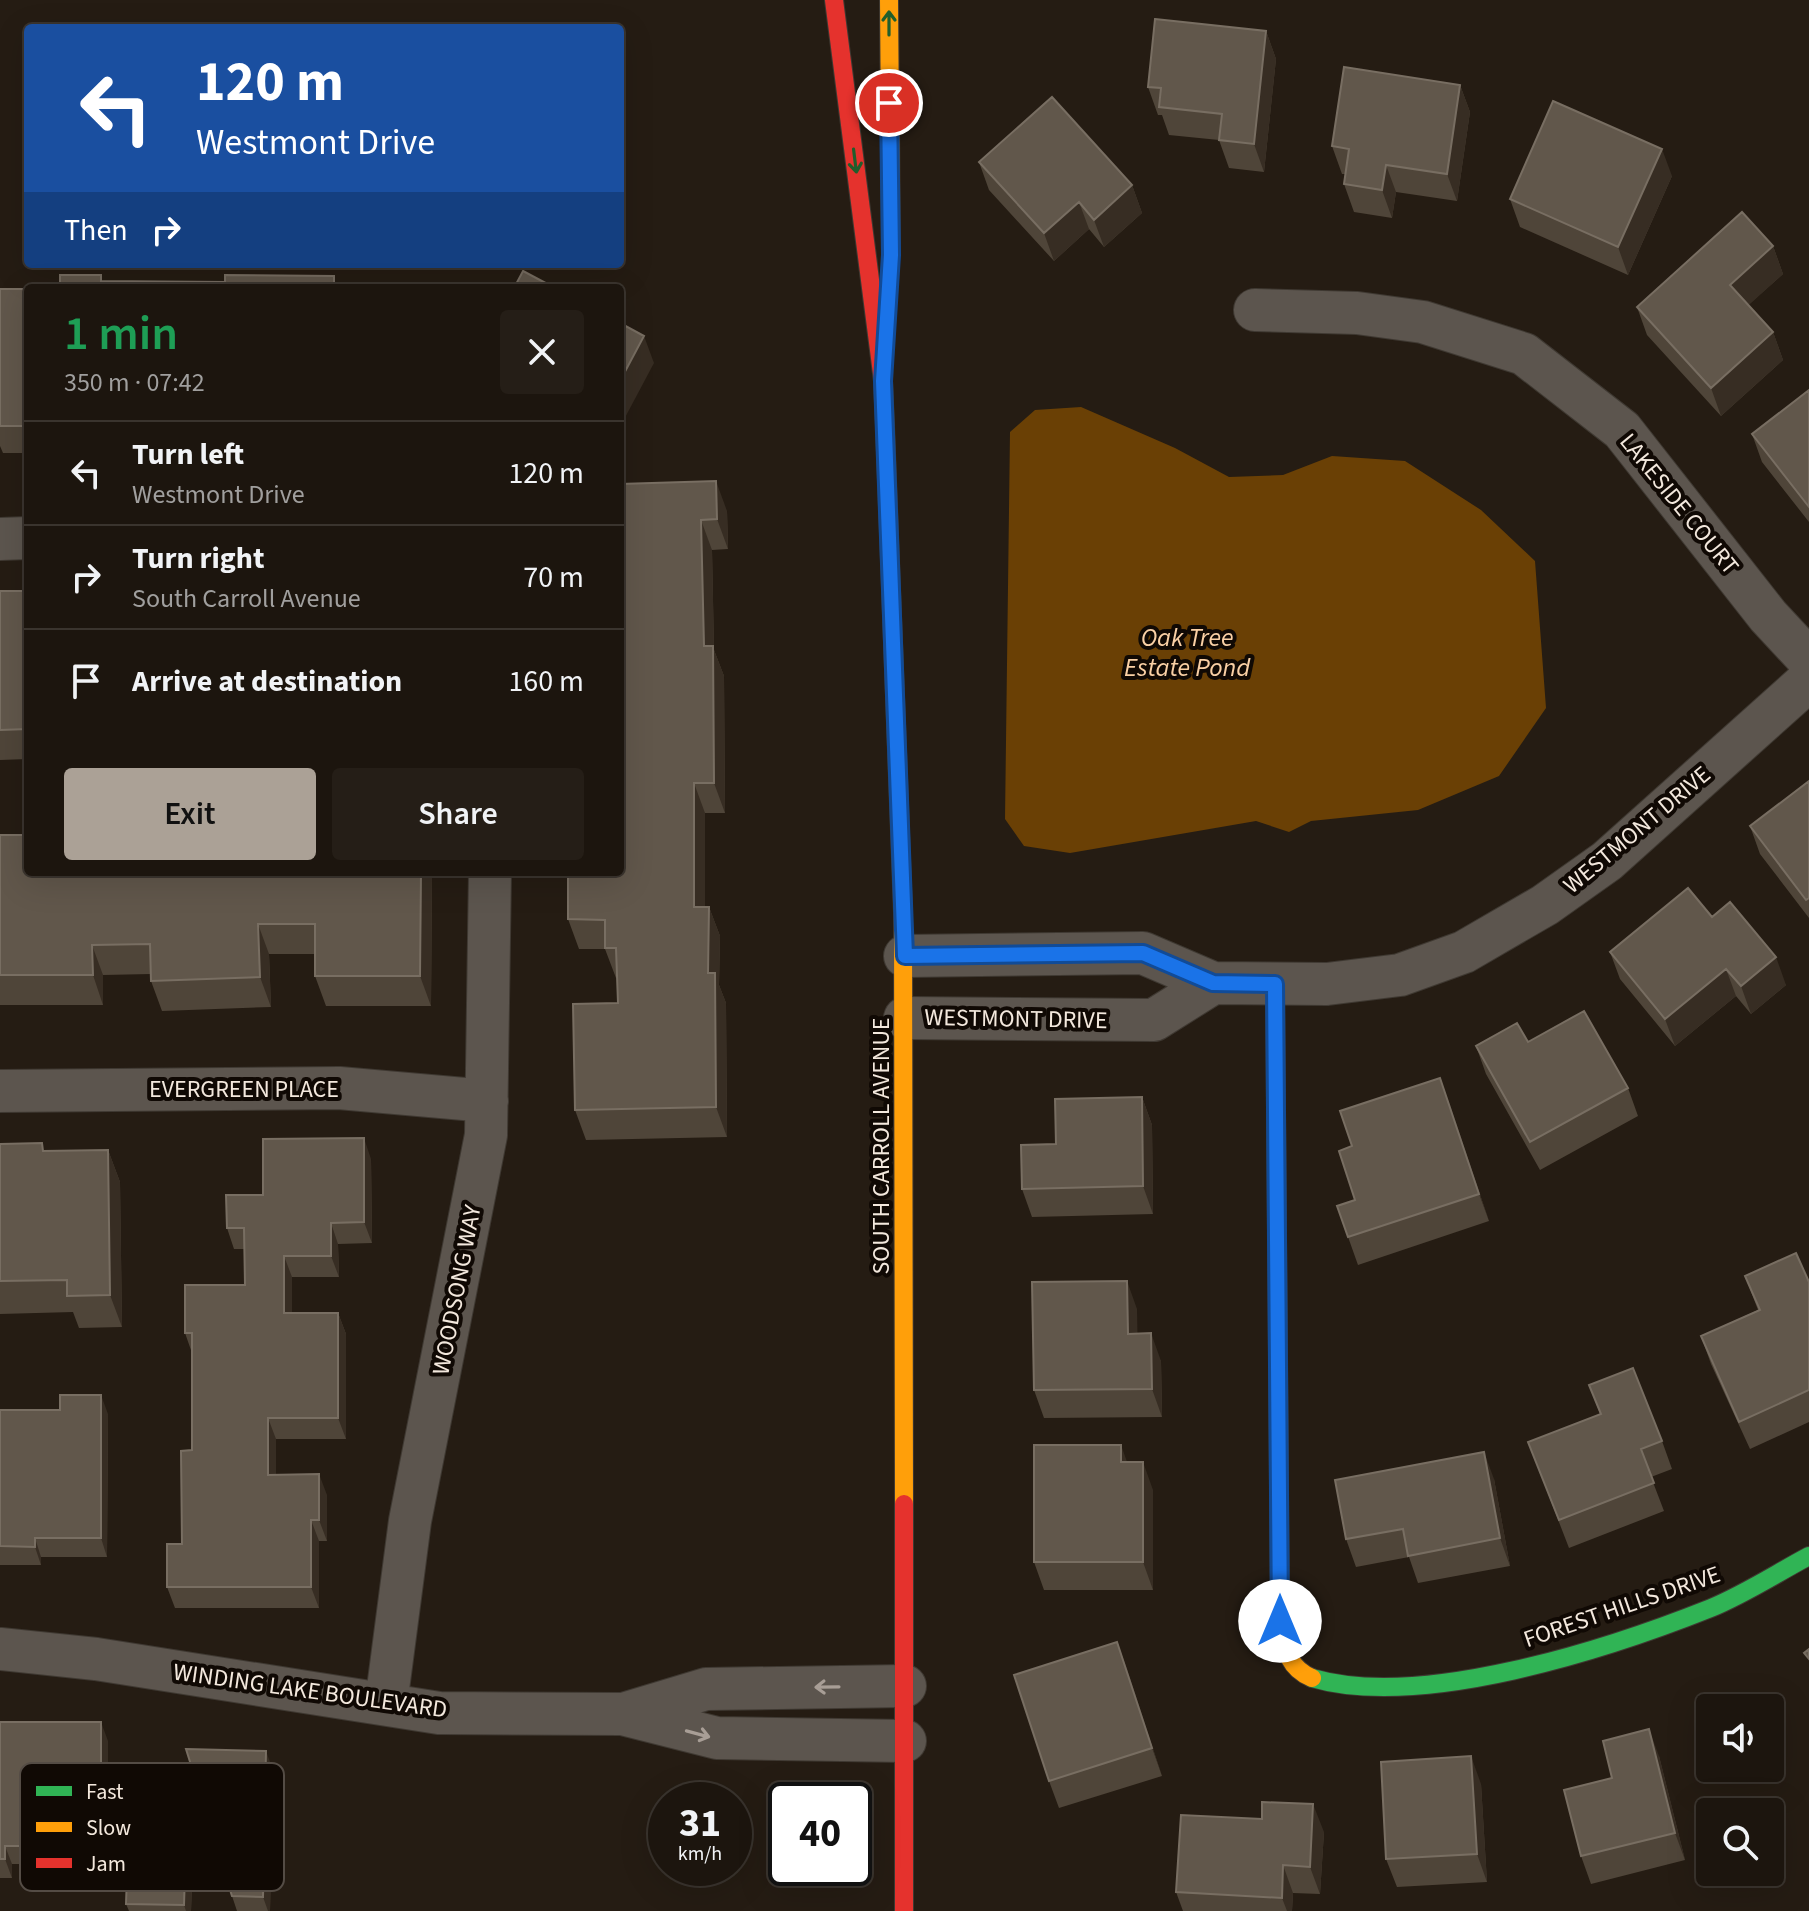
<!DOCTYPE html>
<html lang="en">
<head>
<meta charset="utf-8">
<style>
  :root { --surface:#1c150e; --page:#251e17; --text:#f1f3f6; --muted:#a09f9e; --line:#3a342e; --accent:#aba196 }
  body { margin:0; font-family:"Source Sans 3",sans-serif; background:var(--page); color:var(--text); height:100vh; display:flex; flex-direction:column; font-size:30px; white-space:nowrap }
  * { box-sizing:border-box; margin:0 }
  p { font-size:26px; color:var(--muted) }
  .icon { flex:none; width:44px; height:44px; fill:none; stroke:currentColor; stroke-width:2; stroke-linecap:round; stroke-linejoin:round }
  .map { position:relative; flex:1; overflow:hidden }
  .details { position:absolute; left:24px; top:284px; width:600px; height:592px; display:flex; flex-direction:column; background:var(--surface); border-radius:8px; box-shadow:0 8px 32px #0002,0 0 0 2px var(--line) }
  .details>* { flex:none }
  .top-card { position:absolute; left:24px; top:24px; width:600px; height:244px; border-radius:8px; box-shadow:0 8px 32px #0002,0 0 0 2px var(--line); background:#1a4fa0; color:#fff; overflow:hidden }
  .buttons { position:absolute; left:1696px; top:1694px; display:grid; gap:16px }
  .buttons a { display:grid; place-items:center; width:88px; height:88px; border-radius:8px; background:var(--surface); box-shadow:0 8px 32px #0002,0 0 0 2px var(--line); font-size:40px }
  .speed { position:absolute; left:648px; top:1782px; display:flex; gap:16px; font-size:40px; font-weight:700; text-align:center }
  .speed>* { display:grid; place-content:center; width:104px; height:104px; border-radius:50%; background:var(--surface); box-shadow:0 8px 32px #0002,0 0 0 2px var(--line); line-height:1 }
  .speed small { font-size:20px; font-weight:400 }
  .speed .limit { border:4px solid #111; border-radius:12px; background:#fff; color:#111 }
  .pin { position:absolute; display:grid; place-items:center; width:68px; height:68px; color:#fff; margin:-34px; border:4px solid #fff; border-radius:50%; box-shadow:0 2px 8px #0007 }
  .me { position:absolute; width:88px; margin:-44px; rotate:0deg; stroke-linejoin:round; filter:drop-shadow(0 0 6px #0008) }
  .turn { display:flex; align-items:center; gap:28px; height:168px; padding:0 40px; font-size:36px }
  .turn .icon { width:104px; height:104px; stroke-width:2.5 }
  .turn b { display:block; font-size:56px; line-height:68px }
  .then { display:flex; align-items:center; height:76px; padding:0 40px; background:#0003; gap:16px; font-size:30px }
  .round { display:grid; place-items:center; flex:none; width:84px; height:84px; border-radius:8px; background:var(--page) }
  .head { display:flex; align-items:center; justify-content:space-between; height:136px; padding:0 40px }
  h1 { font-size:48px; font-weight:600; line-height:60px; color:#1e9e55 }
  .cta { display:flex; gap:16px; margin-top:auto; padding:16px 40px }
  .cta a { flex:1; height:92px; border-radius:8px; background:var(--accent); color:#111; font-size:32px; font-weight:600; line-height:92px; text-align:center }
  .cta a+a { background:var(--page); color:var(--text) }
  ul { padding:0; list-style:none }
  li { display:flex; align-items:center; gap:24px; height:104px; padding:0 40px; border-top:2px solid var(--line) }
  li div { flex:1 }
  li b { display:block; font-size:30px }
  li em { font-style:normal }
  .map>svg:first-child { display:block }
</style>
</head>
<body>
<div class="map">
<svg width="1809" height="1911" viewBox="0 0 1809 1911">
  <rect width="100%" height="100%" fill="#251c13"/>
  <!-- water -->
  <path fill="#6a4005" d="M 1081,407 L 1175,448 L 1229,477 L 1283,475 L 1332,456 L 1405,461 L 1481,510 L 1535,561 L 1546,708 L 1499,776 L 1418,810 L 1311,821 L 1289,832 L 1256,821 L 1070,853 L 1024,846 L 1005,819 L 1010,432 L 1035,410 Z"/>
  <g fill="none" stroke-linecap="round" stroke-linejoin="round">
    <defs>
      <path id="street" d="M 1255,310 L 1357,313 L 1423,322 L 1524,354 L 1622,430 L 1768,616 L 1809,660
        M 0,539 L 28,538
        M 905,956 L 1143,953 L 1213,983 L 1327,984 L 1400,975 L 1464,952 L 1545,905 L 1607,861 L 1809,680
        M 905,1018 L 1154,1020 L 1213,983
        M 0,1091 L 339,1088 L 487,1101
        M 0,1649 L 96,1659 L 439,1713 L 622,1714 L 717,1738 L 905,1741
        M 386,1704 L 410,1521 L 486,1135 L 490,872
        M 623,1714 L 706,1689 L 905,1686"/>
      <path id="fast" d="M 885,426 L 903,913
        M 1275,984 L 1278,1354
        M 1312,1678 C 1421,1710 1608,1649 1711,1608 C 1745,1594 1777,1573 1809,1556"/>
      <path id="slow" d="M 889,0 L 891,251
        M 903,913 L 904,1504
        M 1278,1354 L 1280,1621 C 1285,1646 1286,1667 1312,1678"/>
      <path id="jam" d="M 834,0 L 883,381 L 885,426
        M 904,1911 L 904,1504"/>
    </defs>
    <!-- street casing -->
    <use href="#street" stroke="#3f3932" stroke-width="44"/>
    <!-- fast casing -->
    <use href="#fast" stroke="#3f3932" stroke-width="20"/>
    <!-- slow casing -->
    <use href="#slow" stroke="#3f3932" stroke-width="20"/>
    <!-- jam casing -->
    <use href="#jam" stroke="#3f3932" stroke-width="20"/>
    <!-- street -->
    <use href="#street" stroke="#5c554e" stroke-width="42"/>
    <!-- fast -->
    <use href="#fast" stroke="#30b455" stroke-width="18"/>
    <!-- slow -->
    <use href="#slow" stroke="#ff9f0a" stroke-width="18"/>
    <!-- jam -->
    <use href="#jam" stroke="#e5322d" stroke-width="18"/>
  </g>
  <!-- wall -->
  <path fill="#4f4539" d="M 1266,31 L 1276,59 L 1264,172 L 1229,168 L 1219,140 L 1169,135 L 1162,115 L 1158,115 L 1148,87 Z
    M 1460,85 L 1470,112 L 1457,201 L 1396,192 L 1392,218 L 1354,212 L 1344,184 L 1345,174 L 1342,174 L 1332,146 Z
    M 979,162 L 1132,185 L 1142,213 L 1104,247 L 1089,229 L 1054,261 L 989,190 Z
    M 1672,176 L 1628,275 L 1520,227 L 1510,199 Z
    M 1773,246 L 1783,274 L 1748,305 L 1773,332 L 1783,360 L 1721,416 L 1647,335 L 1637,307 Z
    M 0,289 L 28,289 L 28,453 L 3,453 L 0,446 Z
    M 1809,390 L 1809,522 L 1762,462 L 1752,434 Z
    M 620,484 L 727,511 L 728,549 L 712,550 L 714,650 L 724,676 L 725,813 L 705,813 L 705,907 L 709,907 L 720,936 L 719,985 L 726,1003 L 727,1137 L 586,1140 L 575,1110 L 618,1003 L 617,978 L 616,978 L 605,949 L 579,949 L 568,919 L 622,811 L 622,784 L 620,784 Z
    M 0,591 L 28,591 L 28,759 L 0,760 Z
    M 1809,781 L 1809,918 L 1760,854 L 1750,826 Z
    M 0,835 L 28,872 L 432,872 L 431,1006 L 326,1006 L 315,976 L 315,954 L 269,954 L 271,1007 L 162,1011 L 151,981 L 151,974 L 103,975 L 103,1005 L 0,1005 Z
    M 1712,917 L 1786,985 L 1751,1014 L 1736,996 L 1675,1046 L 1620,979 L 1610,952 Z
    M 1528,1042 L 1628,1088 L 1638,1116 L 1540,1170 L 1486,1074 L 1476,1046 Z
    M 1440,1078 L 1489,1221 L 1358,1265 L 1337,1206 L 1355,1200 L 1352,1146 Z
    M 1142,1097 L 1152,1125 L 1153,1214 L 1032,1217 L 1022,1189 L 1056,1144 Z
    M 0,1144 L 45,1151 L 108,1150 L 120,1182 L 122,1327 L 79,1328 L 73,1312 L 0,1314 Z
    M 371,1159 L 372,1243 L 338,1244 L 339,1277 L 292,1277 L 292,1313 L 338,1313 L 346,1334 L 346,1439 L 276,1439 L 276,1475 L 327,1495 L 327,1541 L 319,1541 L 319,1608 L 175,1608 L 167,1587 L 182,1544 L 192,1450 L 192,1353 L 185,1333 L 245,1285 L 244,1249 L 234,1249 L 227,1228 L 263,1195 Z
    M 1745,1276 L 1809,1282 L 1809,1422 L 1750,1449 L 1711,1364 L 1701,1336 L 1758,1310 Z
    M 1137,1309 L 1137,1334 L 1161,1361 L 1162,1417 L 1044,1418 L 1034,1390 Z
    M 1589,1385 L 1662,1441 L 1672,1469 L 1651,1477 L 1664,1511 L 1569,1548 L 1528,1442 L 1600,1414 Z
    M 0,1410 L 108,1414 L 107,1557 L 41,1557 L 41,1565 L 0,1565 Z
    M 1494,1479 L 1510,1566 L 1418,1583 L 1409,1557 L 1356,1567 L 1346,1539 Z
    M 1153,1490 L 1153,1590 L 1044,1590 L 1034,1562 Z
    M 1117,1642 L 1162,1776 L 1059,1808 L 1049,1781 Z
    M 0,1722 L 108,1741 L 108,1806 L 187,1808 L 194,1827 L 191,1911 L 129,1911 L 126,1904 L 127,1864 L 12,1864 L 12,1878 L 0,1878 Z
    M 1659,1756 L 1685,1860 L 1591,1884 L 1581,1856 L 1612,1778 Z
    M 273,1770 L 270,1911 L 237,1911 L 232,1896 Z
    M 1481,1784 L 1487,1882 L 1397,1887 L 1386,1859 Z
    M 1324,1832 L 1320,1894 L 1293,1893 L 1292,1911 L 1183,1911 L 1176,1892 Z"/>
  <!-- shaded-wall -->
  <path fill="#372d23" d="M 1266,31 L 1276,59 L 1264,172 L 1254,144 Z
    M 1460,85 L 1470,112 L 1457,201 L 1447,174 Z
    M 1662,149 L 1672,176 L 1628,275 L 1618,247 Z
    M 1386,165 L 1396,192 L 1392,218 L 1382,190 Z
    M 1132,185 L 1142,213 L 1104,247 L 1094,220 Z
    M 1079,202 L 1089,229 L 1054,261 L 1044,233 Z
    M 1773,246 L 1783,274 L 1740,313 L 1730,285 Z
    M 1773,332 L 1783,360 L 1721,416 L 1711,388 Z
    M 644,336 L 654,363 L 620,427 L 620,381 Z
    M 716,481 L 727,511 L 728,549 L 717,519 Z
    M 701,520 L 712,550 L 714,650 L 724,676 L 725,813 L 714,783 L 704,646 Z
    M 694,783 L 705,813 L 705,936 L 694,907 Z
    M 421,872 L 432,872 L 431,1006 L 420,976 Z
    M 709,907 L 720,936 L 719,985 L 726,1003 L 727,1137 L 716,1107 L 708,973 Z
    M 258,924 L 269,954 L 271,1007 L 260,977 Z
    M 92,945 L 103,975 L 103,1005 L 93,975 Z
    M 1776,957 L 1786,985 L 1751,1014 L 1741,986 Z
    M 1726,969 L 1736,996 L 1675,1046 L 1665,1019 Z
    M 1440,1078 L 1450,1105 L 1489,1221 L 1479,1194 Z
    M 1142,1097 L 1152,1125 L 1153,1214 L 1143,1186 Z
    M 364,1138 L 371,1159 L 372,1243 L 364,1222 Z
    M 108,1150 L 120,1182 L 122,1327 L 110,1295 Z
    M 331,1223 L 338,1244 L 339,1277 L 331,1256 Z
    M 284,1256 L 292,1277 L 292,1334 L 284,1313 Z
    M 1127,1281 L 1137,1309 L 1138,1362 L 1128,1334 Z
    M 338,1313 L 346,1334 L 346,1439 L 338,1418 Z
    M 1151,1333 L 1161,1361 L 1162,1417 L 1152,1389 Z
    M 101,1395 L 108,1414 L 107,1557 L 101,1538 Z
    M 268,1418 L 276,1439 L 276,1496 L 268,1475 Z
    M 1121,1445 L 1131,1473 L 1121,1462 Z
    M 1484,1452 L 1494,1479 L 1510,1566 L 1500,1538 Z
    M 1143,1462 L 1153,1490 L 1153,1590 L 1143,1562 Z
    M 319,1474 L 327,1495 L 327,1541 L 319,1520 Z
    M 311,1520 L 319,1541 L 319,1608 L 311,1587 Z
    M 35,1538 L 41,1557 L 41,1565 L 35,1547 Z
    M 1117,1642 L 1127,1669 L 1162,1776 L 1152,1748 Z
    M 101,1722 L 108,1741 L 108,1824 L 101,1806 Z
    M 1649,1729 L 1659,1756 L 1685,1860 L 1675,1833 Z
    M 266,1751 L 273,1770 L 270,1911 L 268,1911 L 263,1897 Z
    M 1471,1756 L 1481,1784 L 1487,1882 L 1477,1854 Z
    M 1313,1804 L 1324,1832 L 1320,1894 L 1310,1867 Z
    M 187,1808 L 194,1827 L 191,1911 L 186,1911 L 184,1905 Z
    M 5,1846 L 12,1864 L 12,1878 L 5,1859 Z
    M 1283,1865 L 1293,1893 L 1292,1911 L 1287,1911 L 1282,1898 Z"/>
  <!-- building -->
  <path fill="#61574b" stroke="#786e62" stroke-width="2" d="M 1155,19 L 1266,31 L 1254,144 L 1219,140 L 1222,114 L 1159,107 L 1161,88 L 1148,87 Z
    M 1344,67 L 1460,85 L 1447,174 L 1386,165 L 1382,190 L 1344,184 L 1349,149 L 1332,146 Z
    M 1052,97 L 1132,185 L 1094,220 L 1079,202 L 1044,233 L 979,162 Z
    M 1553,101 L 1662,149 L 1618,247 L 1510,199 Z
    M 1742,212 L 1773,246 L 1730,285 L 1773,332 L 1711,388 L 1637,307 Z
    M 523,271 L 555,288 L 514,288 Z
    M 60,275 L 101,275 L 101,281 L 225,282 L 225,275 L 334,276 L 334,288 L 60,288 Z
    M 0,289 L 28,289 L 28,426 L 0,426 Z
    M 620,323 L 644,336 L 620,381 Z
    M 1809,390 L 1809,507 L 1752,434 Z
    M 716,481 L 717,519 L 701,520 L 704,646 L 713,646 L 714,783 L 694,783 L 694,907 L 709,907 L 708,973 L 715,973 L 716,1107 L 575,1110 L 573,1004 L 618,1003 L 616,948 L 605,948 L 605,920 L 568,919 L 568,872 L 620,872 L 620,811 L 622,811 L 622,754 L 620,754 L 620,484 Z
    M 0,591 L 28,591 L 28,729 L 0,730 Z
    M 1809,781 L 1809,898 L 1806,900 L 1750,826 Z
    M 0,835 L 28,835 L 28,872 L 421,872 L 420,976 L 315,976 L 315,924 L 258,924 L 260,977 L 151,981 L 150,944 L 92,945 L 93,975 L 0,975 Z
    M 1688,888 L 1712,917 L 1730,902 L 1776,957 L 1741,986 L 1726,969 L 1665,1019 L 1610,952 Z
    M 1584,1011 L 1628,1088 L 1530,1142 L 1476,1046 L 1517,1023 L 1528,1042 Z
    M 1440,1078 L 1479,1194 L 1348,1237 L 1337,1206 L 1355,1200 L 1339,1151 L 1352,1146 L 1340,1111 Z
    M 1142,1097 L 1143,1186 L 1022,1189 L 1021,1145 L 1056,1144 L 1055,1099 Z
    M 364,1138 L 364,1222 L 331,1223 L 331,1256 L 284,1256 L 284,1313 L 338,1313 L 338,1418 L 268,1418 L 268,1475 L 319,1474 L 319,1520 L 311,1520 L 311,1587 L 167,1587 L 167,1544 L 182,1544 L 181,1451 L 192,1450 L 192,1333 L 185,1333 L 185,1285 L 245,1285 L 244,1228 L 227,1228 L 226,1195 L 263,1195 L 263,1139 Z
    M 42,1143 L 43,1151 L 108,1150 L 110,1295 L 67,1296 L 67,1280 L 0,1281 L 0,1144 Z
    M 1796,1253 L 1809,1282 L 1809,1390 L 1739,1422 L 1701,1336 L 1760,1310 L 1745,1276 Z
    M 1127,1281 L 1128,1334 L 1151,1333 L 1152,1389 L 1034,1390 L 1032,1282 Z
    M 1633,1368 L 1662,1441 L 1641,1449 L 1654,1483 L 1559,1520 L 1528,1442 L 1601,1414 L 1589,1385 Z
    M 60,1395 L 101,1395 L 101,1538 L 35,1538 L 35,1547 L 0,1546 L 0,1410 L 60,1410 Z
    M 1034,1445 L 1121,1445 L 1121,1462 L 1143,1462 L 1143,1562 L 1034,1562 Z
    M 1484,1452 L 1500,1538 L 1408,1556 L 1403,1529 L 1346,1539 L 1335,1480 Z
    M 1117,1642 L 1152,1748 L 1049,1781 L 1014,1675 Z
    M 1809,1649 L 1809,1659 L 1804,1653 Z
    M 0,1722 L 101,1722 L 101,1806 L 187,1808 L 184,1905 L 126,1904 L 128,1846 L 5,1846 L 5,1859 L 0,1859 Z
    M 1649,1729 L 1675,1833 L 1581,1856 L 1564,1790 L 1612,1778 L 1603,1741 Z
    M 186,1749 L 266,1751 L 263,1897 L 232,1896 Z
    M 1471,1756 L 1477,1854 L 1386,1859 L 1381,1762 Z
    M 1262,1802 L 1313,1804 L 1310,1867 L 1283,1865 L 1282,1898 L 1176,1892 L 1181,1815 L 1262,1819 Z"/>
  <!-- one-way arrows -->
  <defs><path id="oneway-shaft" d="M-6 0H5M1.5-3L5.5 0L1.5 3" fill="none" stroke-width="1.6" stroke-linecap="round" stroke-linejoin="round" transform="scale(2)"/></defs>
  <g stroke="#205e2c">
    <use href="#oneway-shaft" transform="translate(889 23) rotate(-90)"/>
    <use href="#oneway-shaft" transform="translate(855 161) rotate(83)"/>
  </g>
  <g stroke="#a89e96">
    <use href="#oneway-shaft" transform="translate(827 1687) rotate(179)"/>
    <use href="#oneway-shaft" transform="translate(698 1734) rotate(15)"/>
  </g>
  <g fill="none" stroke-linecap="round" stroke-linejoin="round">
    <defs>
      <path id="route" d="M 889,103 L 891,255 L 883,381 L 905,956 L 1143,953 L 1213,983 L 1275,984 L 1280,1621"/>
    </defs>
    <!-- route casing -->
    <use href="#route" stroke="#114b97" stroke-width="20"/>
    <!-- route -->
    <use href="#route" stroke="#1a73e8" stroke-width="14"/>
  </g>
  <g text-anchor="middle" dominant-baseline="central" stroke-width="8" stroke-linejoin="round" paint-order="stroke">
    <!-- street labels -->
    <g font-size="24" fill="#f3e8dd" stroke="#100904">
      <text transform="translate(1679 504) rotate(51)">LAKESIDE COURT</text>
      <text transform="translate(1637 830) rotate(-40)">WESTMONT DRIVE</text>
      <text transform="translate(1016 1019) rotate(1)">WESTMONT DRIVE</text>
      <text x="244" y="1089">EVERGREEN PLACE</text>
      <text transform="translate(881 1146) rotate(-90)">SOUTH CARROLL AVENUE</text>
      <text transform="translate(457 1290) rotate(-79)">WOODSONG WAY</text>
      <text transform="translate(1622 1607) rotate(-19)">FOREST HILLS DRIVE</text>
      <text transform="translate(310 1691) rotate(8)">WINDING LAKE BOULEVARD</text>
    </g>
    <!-- water labels -->
    <g font-size="26" font-style="italic" fill="#fad0a5" stroke="#100904">
      <text x="1187" y="637">Oak Tree<tspan x="1187" dy="30">Estate Pond</tspan></text>
    </g>
  </g>
  <!-- legend -->
  <rect x="20" y="1763" width="264" height="128" rx="12" fill="#100904" stroke="#544c45" stroke-width="2"/>
  <rect x="36" y="1786" width="36" height="10" fill="#30b455"/>
  <rect x="36" y="1822" width="36" height="10" fill="#ff9f0a"/>
  <rect x="36" y="1858" width="36" height="10" fill="#e5322d"/>
  <g font-size="22" fill="#f3e8dd">
    <text x="86" y="1799">Fast</text>
    <text x="86" y="1835">Slow</text>
    <text x="86" y="1871">Jam</text>
  </g>
</svg>
<div class="buttons">
<a><svg class="icon" aria-label="sound" viewBox="0 0 24 24"><path d="M4 9h4l5-4v14l-5-4H4zM17 9q2 3 0 6"/></svg></a>
<a><svg class="icon" aria-label="search" viewBox="0 0 24 24"><circle cx="10" cy="10" r="6"/><path d="M15 15l6 6"/></svg></a>
</div>
<div class="speed"><div>31<small>km/h</small></div><div class="limit">40</div></div>
<div class="pin" style="left:889px;top:103px;background:#d93025"><svg class="icon" aria-label="arrive" viewBox="0 0 24 24"><path d="M6 21V4h12l-3 4 3 4H6"/></svg></div>
<svg class="me" style="left:1280px;top:1621px" viewBox="-20 -20 40 40"><circle r="19" fill="#fff"/><path d="M0-13L10 11 0 6-10 11z" fill="#1a73e8"/></svg>
<div class="top-card">
<div class="turn"><svg class="icon" aria-label="left" viewBox="0 0 24 24"><path d="M17 20v-9H6M10 6l-5 5 5 5"/></svg><div><b>120 m</b>Westmont Drive</div></div>
<div class="then">Then<svg class="icon" aria-label="right" viewBox="0 0 24 24"><path d="M7 20v-9h11M14 6l5 5-5 5"/></svg></div>
</div>
<section class="details">
<div class="head"><div><h1>1 min</h1><p>350 m · 07:42</p></div><a class="round"><svg class="icon" aria-label="close" viewBox="0 0 24 24"><path d="M6 6l12 12M18 6L6 18"/></svg></a></div>
<ul>
<li><svg class="icon" aria-label="left" viewBox="0 0 24 24"><path d="M17 20v-9H6M10 6l-5 5 5 5"/></svg><div><b>Turn left</b><p>Westmont Drive</p></div><em>120 m</em></li>
<li><svg class="icon" aria-label="right" viewBox="0 0 24 24"><path d="M7 20v-9h11M14 6l5 5-5 5"/></svg><div><b>Turn right</b><p>South Carroll Avenue</p></div><em>70 m</em></li>
<li><svg class="icon" aria-label="arrive" viewBox="0 0 24 24"><path d="M6 21V4h12l-3 4 3 4H6"/></svg><div><b>Arrive at destination</b></div><em>160 m</em></li>
</ul>
<div class="cta"><a>Exit</a><a>Share</a></div>
</section>
</div>
</body>
</html>
